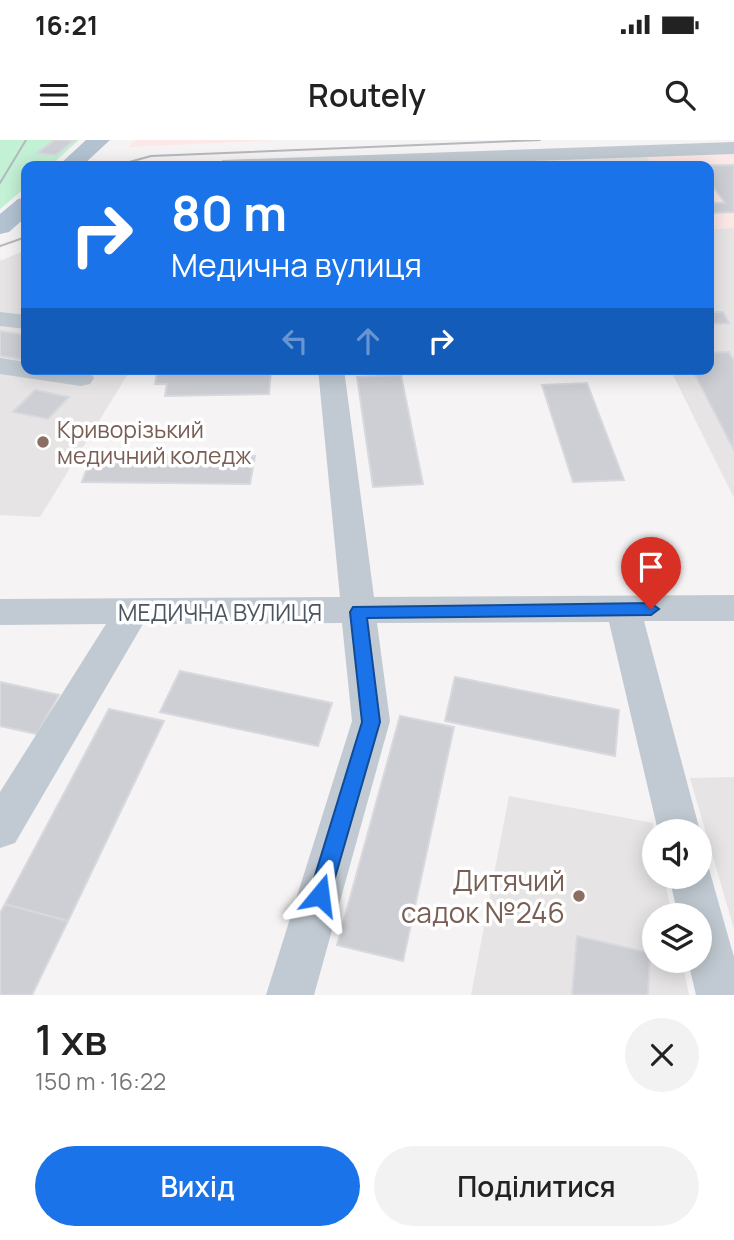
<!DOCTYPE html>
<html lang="uk">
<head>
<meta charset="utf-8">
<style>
  :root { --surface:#fff; --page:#f2f2f2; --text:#222; --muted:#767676; --accent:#1a73e8 }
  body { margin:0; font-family:Manrope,sans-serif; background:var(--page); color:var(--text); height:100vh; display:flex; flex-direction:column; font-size:26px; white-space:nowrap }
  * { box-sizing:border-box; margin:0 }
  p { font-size:23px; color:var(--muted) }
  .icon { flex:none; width:38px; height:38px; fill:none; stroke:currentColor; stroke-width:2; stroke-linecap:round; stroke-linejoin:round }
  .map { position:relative; height:855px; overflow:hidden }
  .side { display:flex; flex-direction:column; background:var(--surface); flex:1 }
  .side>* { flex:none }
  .top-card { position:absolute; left:21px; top:21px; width:693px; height:214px; border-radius:14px; box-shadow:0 4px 18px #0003; background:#1a73e8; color:#fff; overflow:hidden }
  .fabs { position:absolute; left:642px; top:679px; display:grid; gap:14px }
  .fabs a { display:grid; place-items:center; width:70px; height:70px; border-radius:50%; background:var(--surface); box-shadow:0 4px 18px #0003; font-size:35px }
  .pin { position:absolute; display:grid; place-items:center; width:60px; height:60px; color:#fff; margin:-72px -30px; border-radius:50% 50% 50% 0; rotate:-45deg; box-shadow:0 0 7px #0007 }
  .pin .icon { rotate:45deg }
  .me { position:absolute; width:77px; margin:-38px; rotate:16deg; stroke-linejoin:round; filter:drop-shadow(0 0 5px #0008) }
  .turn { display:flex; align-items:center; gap:24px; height:147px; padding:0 35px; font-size:32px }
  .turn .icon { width:91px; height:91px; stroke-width:2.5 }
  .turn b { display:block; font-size:49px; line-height:60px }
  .lanes { display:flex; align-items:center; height:66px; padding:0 35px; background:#0003; justify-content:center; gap:35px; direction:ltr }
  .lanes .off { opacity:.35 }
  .round { display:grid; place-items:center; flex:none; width:74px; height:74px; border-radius:37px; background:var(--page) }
  .head { display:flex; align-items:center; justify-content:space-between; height:119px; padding:0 35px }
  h1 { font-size:42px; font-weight:600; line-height:52px }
  .primary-button { display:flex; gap:14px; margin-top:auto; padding:14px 35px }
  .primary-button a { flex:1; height:80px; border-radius:42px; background:var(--accent); color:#fff; font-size:28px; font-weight:600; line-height:80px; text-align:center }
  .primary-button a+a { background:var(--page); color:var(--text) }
  .status { display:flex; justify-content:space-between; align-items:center; height:49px; padding:0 35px; background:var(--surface); direction:ltr }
  .status svg { height:19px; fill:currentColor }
  header { display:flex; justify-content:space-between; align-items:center; height:91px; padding:0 35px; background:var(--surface); font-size:32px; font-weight:600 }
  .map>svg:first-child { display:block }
</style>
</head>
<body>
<div class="status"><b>16:21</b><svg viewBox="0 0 49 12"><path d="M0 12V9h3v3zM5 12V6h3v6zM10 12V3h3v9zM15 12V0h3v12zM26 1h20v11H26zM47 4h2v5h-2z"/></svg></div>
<header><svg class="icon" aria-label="menu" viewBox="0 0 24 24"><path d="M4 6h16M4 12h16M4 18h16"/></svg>Routely<svg class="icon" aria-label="search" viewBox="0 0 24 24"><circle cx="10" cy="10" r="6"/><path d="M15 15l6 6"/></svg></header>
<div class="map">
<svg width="734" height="855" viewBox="0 0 734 855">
  <rect width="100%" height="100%" fill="#f5f3f3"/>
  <!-- education -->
  <path fill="#e6e4e5" d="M 646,15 L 653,26 L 335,26 Z
    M 734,88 L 734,358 L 670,229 L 709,229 L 709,89 Z
    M 26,110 L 26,229 L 131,229 L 40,377 L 0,375 L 0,121 Z
    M 734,637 L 734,789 L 690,638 Z
    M 509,656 L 653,683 L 654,737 L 664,737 L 672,775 L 654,775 L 654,821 L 682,821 L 689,855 L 471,855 Z"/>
  <!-- medical -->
  <path fill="#fce8e6" d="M 135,0 L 280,0 L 128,7 Z
    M 734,12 L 734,88 L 709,89 L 709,26 L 653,26 L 646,15 Z"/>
  <!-- green -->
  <path fill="#c3f1d5" d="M 0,0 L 79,0 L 50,26 L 26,26 L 26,47 L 0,69 Z"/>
  <!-- building -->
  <path fill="#cdcfd5" stroke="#d7d9de" stroke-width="2" d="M 54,0 L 75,0 L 56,15 L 37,13 Z
    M 734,25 L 734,72 L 709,73 L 709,63 L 725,63 L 709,41 L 709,26 L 672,26 Z
    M 709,172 L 723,172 L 729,183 L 709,184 Z
    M 0,191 L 26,195 L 26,220 L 0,216 Z
    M 729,212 L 734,221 L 734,310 L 692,229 L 709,229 L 709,213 Z
    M 271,231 L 269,254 L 165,256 L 167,244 L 155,244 L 157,233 Z
    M 401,235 L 423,344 L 373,347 L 357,237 Z
    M 587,243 L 624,340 L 573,342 L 542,245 Z
    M 35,250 L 69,257 L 48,279 L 13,272 Z
    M 92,314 L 255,316 L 250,344 L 82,342 Z
    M 180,531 L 332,563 L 318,606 L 160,572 Z
    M 455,537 L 619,570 L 615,616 L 445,581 Z
    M 0,542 L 59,555 L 37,594 L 0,586 Z
    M 109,569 L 164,581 L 68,781 L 5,764 Z
    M 400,576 L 454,587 L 403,821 L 337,805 Z
    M 5,764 L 68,781 L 32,855 L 0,855 L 0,773 Z
    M 577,796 L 650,813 L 648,855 L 572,855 Z"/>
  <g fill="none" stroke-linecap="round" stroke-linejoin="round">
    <!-- minor -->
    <path fill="#c1cad2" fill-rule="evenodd" d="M 734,2 L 734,14 L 379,26 L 213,26 L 223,20 Z
      M 0,172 L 26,175 L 26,189 L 0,186 Z
      M 0,218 L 26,222 L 26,229 L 76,229 L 90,232 L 94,238 L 90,244 L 81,246 L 0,234 Z
      M 318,229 L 344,229 L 374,457 L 734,455 L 734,481 L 644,481 L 700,691 L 658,691 L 609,482 L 377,483 L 390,581 L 314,855 L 266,855 L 352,581 L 342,483 L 143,484 L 15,703 L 0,708 L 0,652 L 106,484 L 0,485 L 0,459 L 340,457 Z
      M 700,720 L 707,722 L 734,817 L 734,855 L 696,855 L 688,821 L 700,821 L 700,775 L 678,775 L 669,737 L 700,737 Z"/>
    <!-- major -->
    <path fill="#b3c2d1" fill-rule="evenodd" d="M 86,0 L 110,0 L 82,26 L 58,26 Z
      M 26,57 L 26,77 L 9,92 L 0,94 L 0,74 L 18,59 Z"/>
    <!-- tram -->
    <path stroke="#b5b8bd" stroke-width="2" d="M 115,26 L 151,16 L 540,0
      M 0,43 L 26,0
      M 0,106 L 26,97"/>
  </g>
  <!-- route -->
  <path fill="#1a73e8" stroke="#114b97" stroke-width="2" d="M 651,463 L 659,469 L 651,475 L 367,478 L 380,582 L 330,755 L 327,763 L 320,766 L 312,763 L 309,755 L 362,582 L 350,472 L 353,467 Z"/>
  <!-- markers -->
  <g fill="#8d6e63" stroke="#fff" stroke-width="2.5">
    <circle cx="43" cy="302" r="7"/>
    <circle cx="579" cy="756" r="7"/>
  </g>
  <g text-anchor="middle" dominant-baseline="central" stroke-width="7" stroke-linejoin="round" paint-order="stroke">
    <!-- education labels -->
    <g font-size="23" fill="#785e54" stroke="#fff" text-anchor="start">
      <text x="57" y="289">Криворізький<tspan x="57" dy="26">медичний коледж</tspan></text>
    </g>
    <!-- street labels -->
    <g font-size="23" fill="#4a5661" stroke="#fff">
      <text x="220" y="472">МЕДИЧНА ВУЛИЦЯ</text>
    </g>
    <!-- near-education labels -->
    <g font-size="28" fill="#785e54" stroke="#fff" text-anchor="end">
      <text x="565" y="740">Дитячий<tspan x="565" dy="32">садок №246</tspan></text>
    </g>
  </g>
</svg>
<div class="fabs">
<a><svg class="icon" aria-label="sound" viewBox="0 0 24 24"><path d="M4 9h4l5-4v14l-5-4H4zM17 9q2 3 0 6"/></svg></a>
<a><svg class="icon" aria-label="layers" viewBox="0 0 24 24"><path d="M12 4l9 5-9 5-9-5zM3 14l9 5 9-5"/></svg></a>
</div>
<div class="pin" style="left:651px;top:469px;background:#d93025"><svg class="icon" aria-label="arrive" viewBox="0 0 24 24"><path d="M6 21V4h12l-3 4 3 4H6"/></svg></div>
<svg class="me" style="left:320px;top:755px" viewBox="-20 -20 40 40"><path d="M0-17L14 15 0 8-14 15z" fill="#1a73e8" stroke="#fff" stroke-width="4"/></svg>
<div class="top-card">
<div class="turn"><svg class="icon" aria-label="right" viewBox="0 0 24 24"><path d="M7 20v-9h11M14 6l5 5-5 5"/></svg><div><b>80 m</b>Медична вулиця</div></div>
<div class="lanes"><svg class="icon off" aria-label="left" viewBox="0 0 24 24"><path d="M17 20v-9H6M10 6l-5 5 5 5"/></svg><svg class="icon off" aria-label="ahead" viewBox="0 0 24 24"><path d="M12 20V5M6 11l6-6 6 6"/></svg><svg class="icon" aria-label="right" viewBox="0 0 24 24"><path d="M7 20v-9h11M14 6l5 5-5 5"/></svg></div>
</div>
</div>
<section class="side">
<div class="head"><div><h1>1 хв</h1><p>150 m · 16:22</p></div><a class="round"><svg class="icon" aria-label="close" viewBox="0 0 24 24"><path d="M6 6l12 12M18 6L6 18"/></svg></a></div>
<div class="primary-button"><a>Вихід</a><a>Поділитися</a></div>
</section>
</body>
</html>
